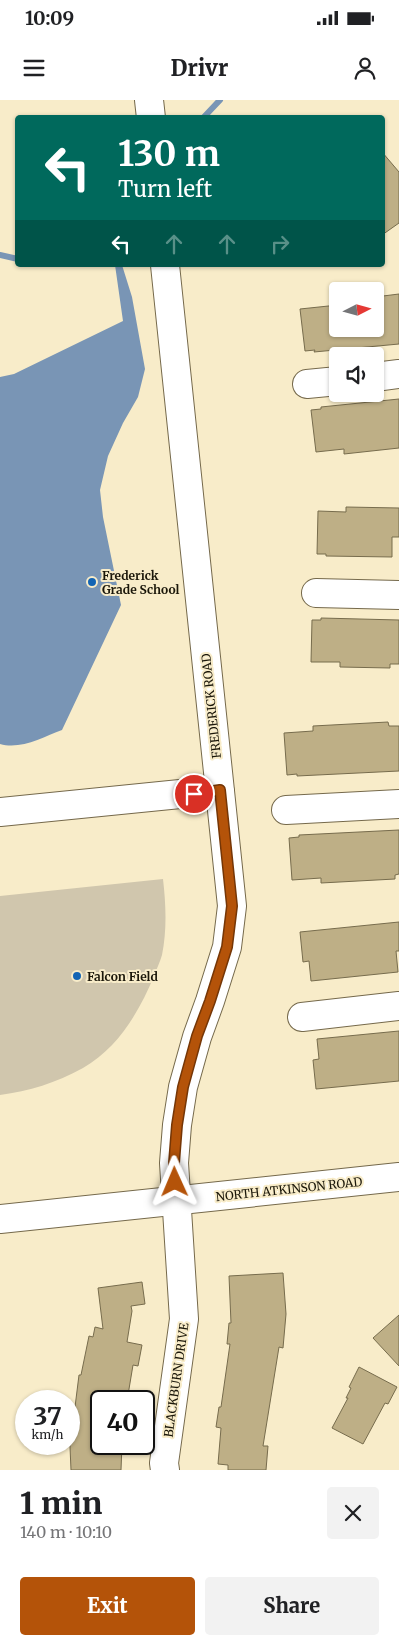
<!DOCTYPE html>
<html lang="en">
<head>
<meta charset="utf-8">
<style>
  :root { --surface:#fff; --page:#f2f2f2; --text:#202124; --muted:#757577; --accent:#b45309 }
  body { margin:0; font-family:Merriweather,serif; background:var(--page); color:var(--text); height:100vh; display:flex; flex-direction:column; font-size:19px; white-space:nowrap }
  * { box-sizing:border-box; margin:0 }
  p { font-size:16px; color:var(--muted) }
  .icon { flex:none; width:28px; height:28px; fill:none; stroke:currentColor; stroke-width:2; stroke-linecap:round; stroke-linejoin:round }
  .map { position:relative; height:1370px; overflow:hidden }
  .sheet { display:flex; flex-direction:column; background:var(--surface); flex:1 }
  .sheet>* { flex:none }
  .guide { position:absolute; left:15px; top:15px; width:370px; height:152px; border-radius:5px; box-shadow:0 1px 4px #0004; background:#00695c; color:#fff; overflow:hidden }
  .needle { width:32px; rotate:84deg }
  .tools { position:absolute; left:329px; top:182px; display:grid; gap:10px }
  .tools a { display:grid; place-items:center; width:55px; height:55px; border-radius:5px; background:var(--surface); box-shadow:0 1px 4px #0004; font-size:25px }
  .speed { position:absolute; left:15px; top:1290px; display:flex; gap:10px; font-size:25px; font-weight:700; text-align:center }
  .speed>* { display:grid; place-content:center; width:65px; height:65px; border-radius:50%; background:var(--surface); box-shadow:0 1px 4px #0004; line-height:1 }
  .speed small { font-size:12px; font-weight:400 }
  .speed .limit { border:2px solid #111; border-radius:8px; background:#fff; color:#111 }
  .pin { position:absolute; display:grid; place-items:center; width:42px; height:42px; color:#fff; margin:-21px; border:2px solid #fff; border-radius:50%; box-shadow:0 1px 5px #0007 }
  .me { position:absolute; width:55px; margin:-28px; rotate:359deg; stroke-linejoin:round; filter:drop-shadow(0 0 4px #0008) }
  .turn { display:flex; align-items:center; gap:18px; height:105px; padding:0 20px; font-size:22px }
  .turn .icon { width:65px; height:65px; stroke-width:2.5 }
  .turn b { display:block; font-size:35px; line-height:42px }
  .lanes { display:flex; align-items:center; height:48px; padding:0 20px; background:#0003; justify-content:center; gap:25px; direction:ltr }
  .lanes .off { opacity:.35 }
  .round { display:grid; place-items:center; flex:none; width:52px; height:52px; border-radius:5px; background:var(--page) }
  .summary { display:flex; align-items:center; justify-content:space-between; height:85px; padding:0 20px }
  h1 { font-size:30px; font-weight:800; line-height:38px }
  .action { display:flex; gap:10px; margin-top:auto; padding:10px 20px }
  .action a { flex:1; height:58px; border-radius:5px; background:var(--accent); color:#fff; font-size:20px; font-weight:800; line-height:58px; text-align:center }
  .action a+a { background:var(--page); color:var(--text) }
  .status { display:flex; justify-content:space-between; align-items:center; height:35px; padding:0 25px; background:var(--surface); direction:ltr }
  .status svg { height:14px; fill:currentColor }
  header { display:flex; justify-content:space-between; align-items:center; height:65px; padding:0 20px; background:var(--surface); font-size:22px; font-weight:800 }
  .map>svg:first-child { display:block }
</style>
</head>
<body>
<div class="status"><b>10:09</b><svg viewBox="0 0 49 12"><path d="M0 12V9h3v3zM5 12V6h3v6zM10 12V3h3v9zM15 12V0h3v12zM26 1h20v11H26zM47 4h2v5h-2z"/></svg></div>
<header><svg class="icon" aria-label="menu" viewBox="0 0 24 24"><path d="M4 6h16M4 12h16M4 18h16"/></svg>Drivr<svg class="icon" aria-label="person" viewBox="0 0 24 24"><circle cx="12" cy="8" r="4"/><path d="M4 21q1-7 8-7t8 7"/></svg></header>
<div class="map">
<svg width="399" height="1370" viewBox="0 0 399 1370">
  <rect width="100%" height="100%" fill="#f8ecc9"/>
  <!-- green -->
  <path fill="#d0c6ad" d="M 163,779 C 166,805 167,830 162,855 C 160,862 156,870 154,876 C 139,912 118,948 83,968 C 56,983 29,991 0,995 L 0,796 Z"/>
  <!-- water -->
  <path fill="#7995b5" d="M 115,165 L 122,165 L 132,197 L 145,269 L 138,297 L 123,323 L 108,356 L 100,390 L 103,417 L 121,505 L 62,630 C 43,637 21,650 0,644 L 0,277 L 14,274 L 123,221 Z"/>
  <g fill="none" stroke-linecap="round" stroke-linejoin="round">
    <!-- stream -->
    <path stroke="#7995b5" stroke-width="6" d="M 203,18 L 220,0
      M 0,155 L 18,159"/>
  </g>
  <!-- building -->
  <path fill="#beaf86" stroke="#776c4d" d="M 382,52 L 399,72 L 399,123 L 382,135 Z
    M 399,194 L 399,244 L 314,252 L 315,250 L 305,251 L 300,209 L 338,205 L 338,229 L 375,229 L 375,197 Z
    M 399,299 L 399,348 L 344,354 L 344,349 L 316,352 L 311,310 L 321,309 L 321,307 Z
    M 346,407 L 399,408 L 399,437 L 392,437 L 392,457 L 326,456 L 326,454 L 317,454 L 318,411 L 346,412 Z
    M 321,518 L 399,520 L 399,564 L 390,564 L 390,568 L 340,567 L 340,562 L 311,562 L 312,520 L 321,520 Z
    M 388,622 L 389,626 L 399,626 L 399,671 L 297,676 L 297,674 L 287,675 L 284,633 L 313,631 L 313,626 Z
    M 399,730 L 399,774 L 395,775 L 395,779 L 321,783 L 321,778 L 292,780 L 289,738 L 299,737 L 299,735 Z
    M 399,822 L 399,851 L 396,851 L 398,872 L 311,881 L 309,861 L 303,862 L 300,832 Z
    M 399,931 L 399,981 L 316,989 L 313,960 L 319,959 L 317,939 Z
    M 283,1173 L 286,1214 L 283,1248 L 279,1247 L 263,1346 L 268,1346 L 266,1370 L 228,1370 L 228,1365 L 218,1364 L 221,1328 L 216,1327 L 219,1307 L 221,1307 L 230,1244 L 227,1244 L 229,1223 L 231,1223 L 229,1176 Z
    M 142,1182 L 145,1204 L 131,1206 L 132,1211 L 127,1242 L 142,1245 L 138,1266 L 133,1265 L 127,1301 L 101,1301 L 101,1344 L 122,1344 L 121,1370 L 71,1370 L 70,1347 L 79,1275 L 81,1275 L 89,1236 L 93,1237 L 95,1227 L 103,1229 L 98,1188 Z
    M 399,1215 L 399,1266 L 373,1238 Z
    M 359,1267 L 397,1287 L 388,1304 L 385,1303 L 363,1344 L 332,1328 L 348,1298 L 346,1298 L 351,1288 L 349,1287 Z"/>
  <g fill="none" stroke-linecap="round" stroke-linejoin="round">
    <defs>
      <path id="minor" d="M 149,0 L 151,18
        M 165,165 L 232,806 L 227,847 L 210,901 L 197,937 L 183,987 L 177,1025 L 174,1063 L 184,1219 L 164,1363 L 165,1370
        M 375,277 L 399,274
        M 307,284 L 338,281
        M 316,493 L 399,495
        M 286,710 L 399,704
        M 0,712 L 220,690
        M 302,917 L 399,906"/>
      <path id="major" d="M 0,1119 L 399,1077"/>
    </defs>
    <!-- minor casing -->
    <use href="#minor" stroke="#75694b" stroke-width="30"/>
    <!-- major casing -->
    <use href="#major" stroke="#75694b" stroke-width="30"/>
    <!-- minor -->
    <use href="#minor" stroke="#fff" stroke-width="28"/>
    <!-- major -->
    <use href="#major" stroke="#fff" stroke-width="28"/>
  </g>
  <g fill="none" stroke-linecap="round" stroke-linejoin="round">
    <defs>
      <path id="route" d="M 175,1082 L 174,1063 L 177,1025 L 183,987 L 197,936 L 210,901 L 227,847 L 232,806 L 220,690 L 194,694"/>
    </defs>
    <!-- route casing -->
    <use href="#route" stroke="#753606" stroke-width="12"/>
    <!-- route -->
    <use href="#route" stroke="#b45309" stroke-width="9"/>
  </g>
  <!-- markers -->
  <g fill="#1465b4" stroke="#f8ecc9" stroke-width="2">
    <circle cx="92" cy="482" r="5"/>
    <circle cx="77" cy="876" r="5"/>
  </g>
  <g text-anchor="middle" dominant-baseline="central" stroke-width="4" stroke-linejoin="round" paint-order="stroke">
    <!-- poi labels -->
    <g font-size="12" font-weight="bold" fill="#1b170a" stroke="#f8ecc9" text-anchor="start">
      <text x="102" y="475">Frederick<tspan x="102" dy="14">Grade School</tspan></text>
      <text x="87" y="876">Falcon Field</text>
    </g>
    <!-- street labels -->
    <g font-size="12" fill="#1b170a" stroke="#f8ecc9">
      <text transform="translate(211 606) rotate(-96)">FREDERICK ROAD</text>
      <text transform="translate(289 1089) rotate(-6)">NORTH ATKINSON ROAD</text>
      <text transform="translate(176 1280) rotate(-82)">BLACKBURN DRIVE</text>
    </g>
  </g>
</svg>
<div class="tools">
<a><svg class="needle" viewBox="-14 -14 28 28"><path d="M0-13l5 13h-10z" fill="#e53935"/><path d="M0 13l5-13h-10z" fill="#757577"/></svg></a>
<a><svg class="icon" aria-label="sound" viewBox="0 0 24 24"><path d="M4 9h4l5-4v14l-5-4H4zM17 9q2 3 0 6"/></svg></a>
</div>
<div class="speed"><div>37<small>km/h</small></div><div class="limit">40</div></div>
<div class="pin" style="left:194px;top:694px;background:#d93025"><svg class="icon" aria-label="arrive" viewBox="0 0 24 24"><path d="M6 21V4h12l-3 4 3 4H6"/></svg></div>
<svg class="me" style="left:175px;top:1082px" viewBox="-20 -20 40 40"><path d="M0-17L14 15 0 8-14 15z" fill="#b45309" stroke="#fff" stroke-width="4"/></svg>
<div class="guide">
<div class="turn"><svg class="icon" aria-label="left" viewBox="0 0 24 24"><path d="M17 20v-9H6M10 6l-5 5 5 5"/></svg><div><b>130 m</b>Turn left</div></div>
<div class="lanes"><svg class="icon" aria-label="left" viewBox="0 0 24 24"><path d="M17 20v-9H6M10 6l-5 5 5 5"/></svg><svg class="icon off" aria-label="ahead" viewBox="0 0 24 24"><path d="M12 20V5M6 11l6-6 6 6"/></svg><svg class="icon off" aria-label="ahead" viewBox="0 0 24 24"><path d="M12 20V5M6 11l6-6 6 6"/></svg><svg class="icon off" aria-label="right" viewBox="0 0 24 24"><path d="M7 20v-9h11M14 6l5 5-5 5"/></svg></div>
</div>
</div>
<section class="sheet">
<div class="summary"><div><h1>1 min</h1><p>140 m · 10:10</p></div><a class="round"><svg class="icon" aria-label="close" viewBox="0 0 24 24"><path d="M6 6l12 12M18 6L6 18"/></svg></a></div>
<div class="action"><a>Exit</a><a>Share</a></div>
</section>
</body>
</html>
